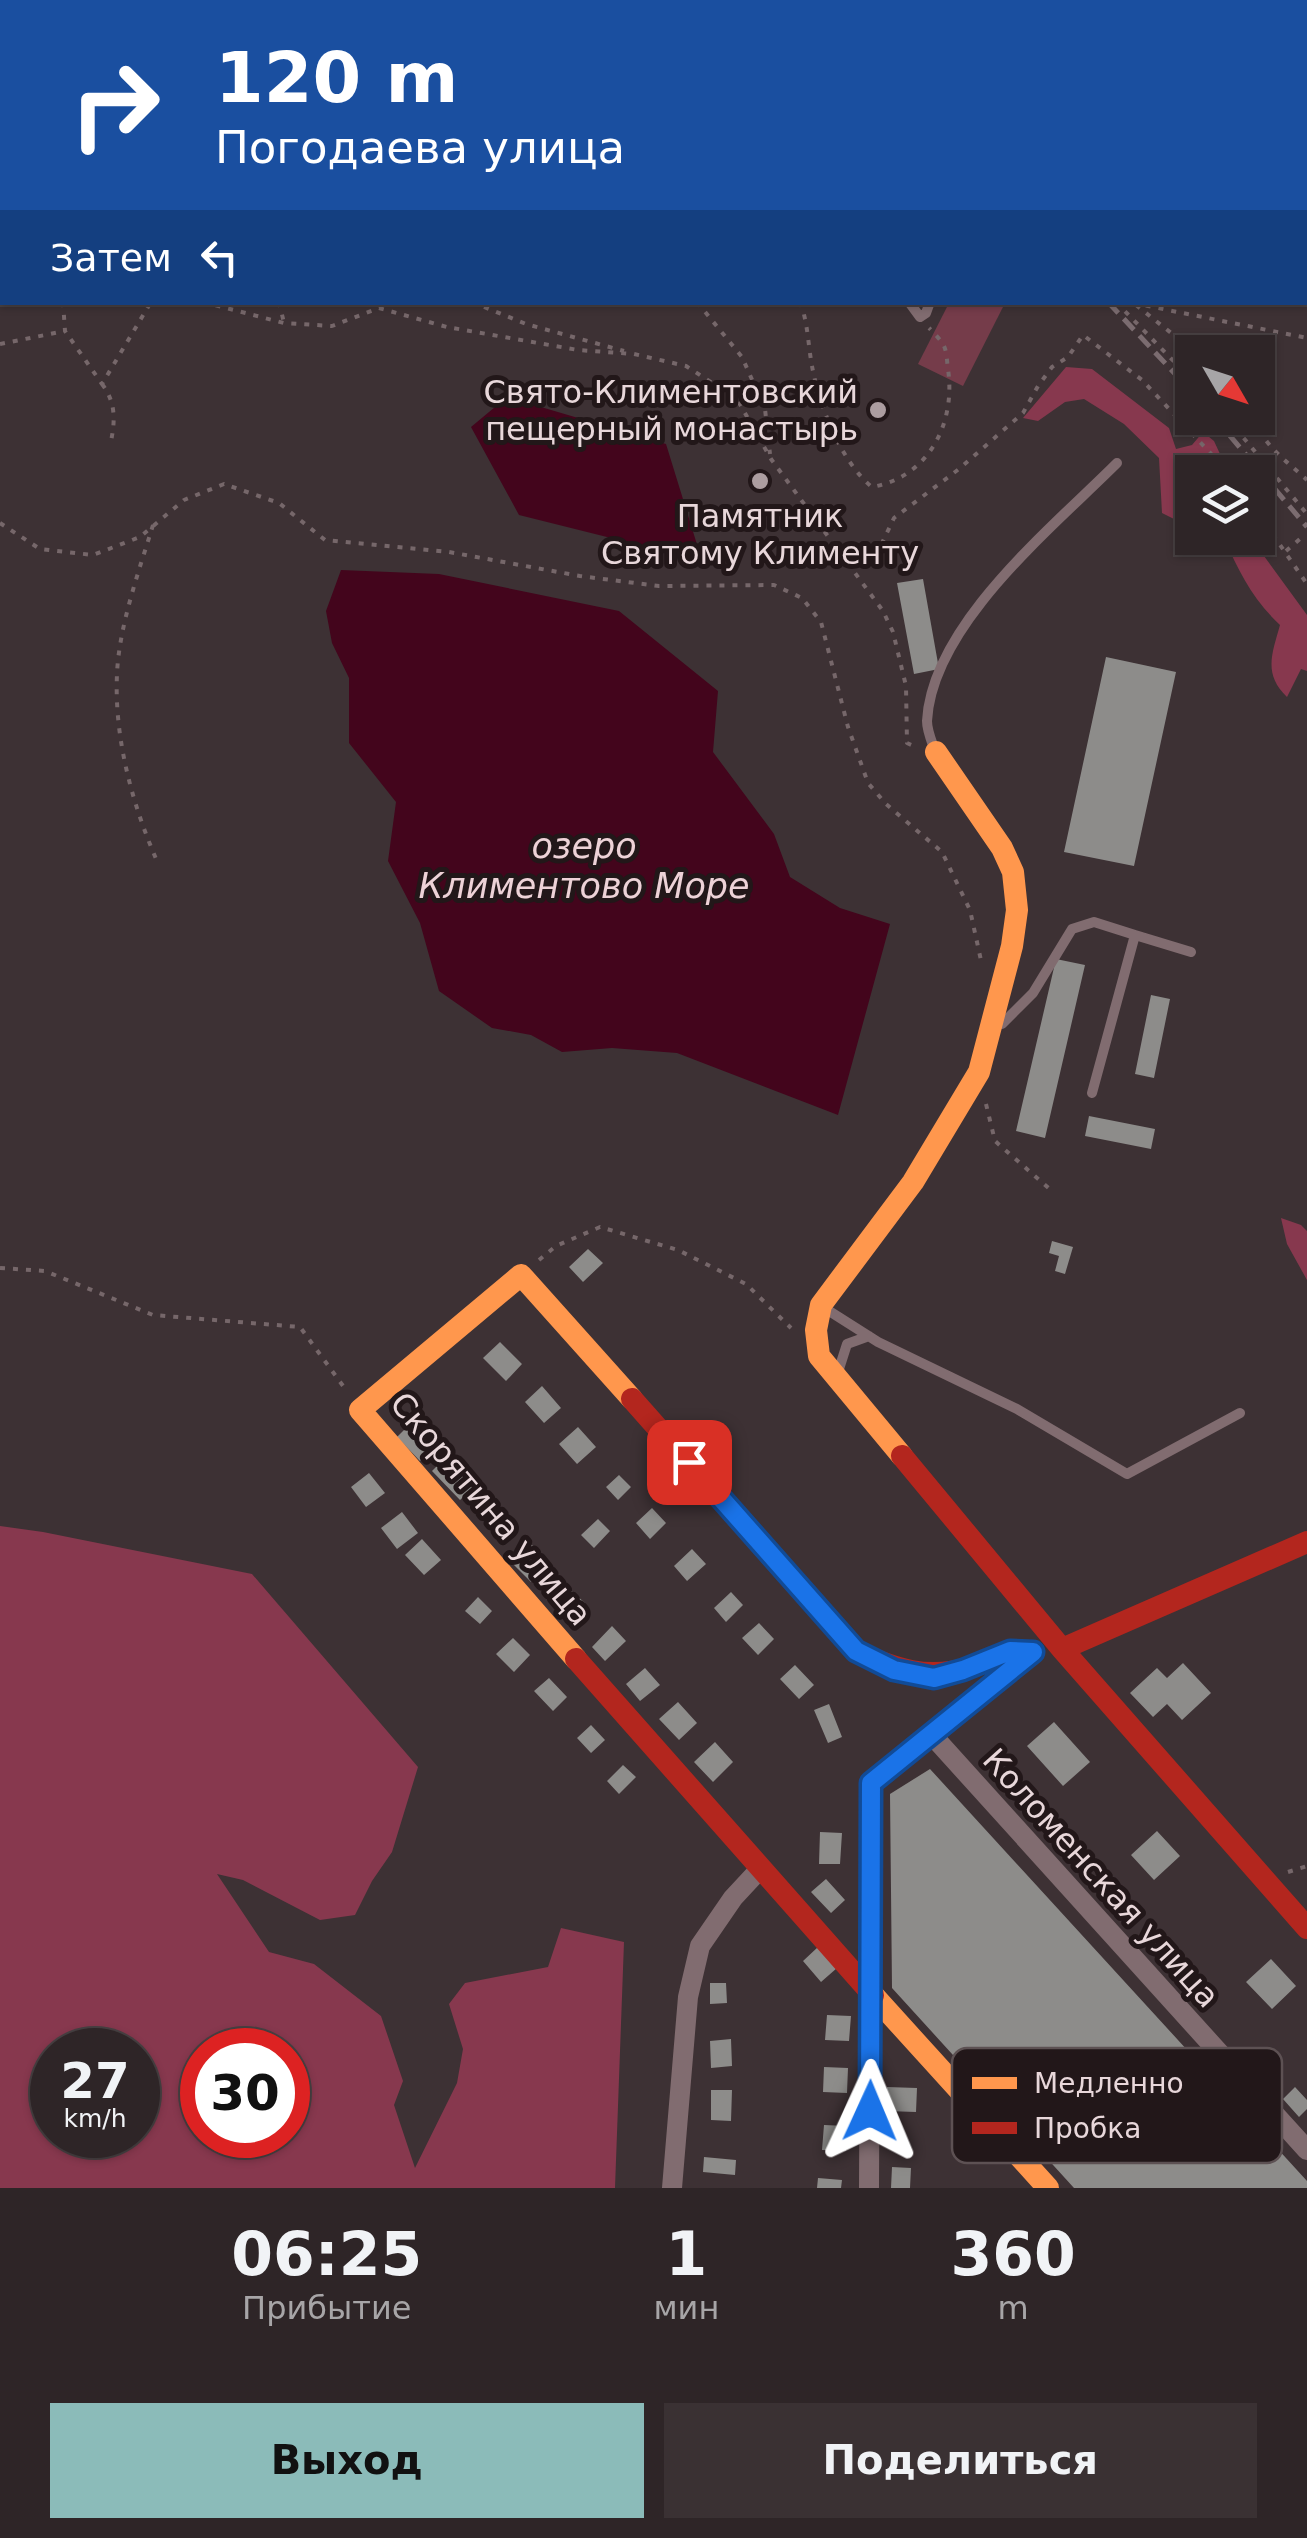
<!DOCTYPE html>
<html lang="ru">
<head>
<meta charset="utf-8">
<style>
  :root { --surface:#2e2527; --page:#3a3133; --text:#f1f3f6; --muted:#a7a5a7; --line:#494244; --accent:#8bbbb9 }
  body { margin:0; font-family:"DejaVu Sans",sans-serif; background:var(--page); color:var(--text); height:100vh; display:flex; flex-direction:column; font-size:38px; white-space:nowrap }
  * { box-sizing:border-box; margin:0 }
  p { font-size:32px; color:var(--muted) }
  .icon { flex:none; width:55px; height:55px; fill:none; stroke:currentColor; stroke-width:2; stroke-linecap:round; stroke-linejoin:round }
  .map { position:relative; height:2188px; overflow:hidden }
  .details { display:flex; flex-direction:column; background:var(--surface); flex:1 }
  .details>* { flex:none }
  .top-card { position:absolute; left:0px; top:0px; width:1308px; height:305px; box-shadow:0 2px 8px #0004,0 0 0 2px var(--line); background:#1a4fa0; color:#fff; overflow:hidden }
  .needle { width:65px; rotate:129deg }
  .buttons { position:absolute; left:1175px; top:335px; display:grid; gap:20px }
  .buttons a { display:grid; place-items:center; width:100px; height:100px; border-radius:0px; background:var(--surface); box-shadow:0 2px 8px #0004,0 0 0 2px var(--line); font-size:50px }
  .speed { position:absolute; left:30px; top:2028px; display:flex; gap:20px; font-size:50px; font-weight:700; text-align:center }
  .speed>* { display:grid; place-content:center; width:130px; height:130px; border-radius:50%; background:var(--surface); box-shadow:0 2px 8px #0004,0 0 0 2px var(--line); line-height:1 }
  .speed small { font-size:25px; font-weight:400 }
  .speed .limit { border:15px solid #d22; background:#fff; color:#111 }
  .pin { position:absolute; display:grid; place-items:center; width:85px; height:85px; color:#fff; margin:-42px; border-radius:20px; box-shadow:0 5px 15px #0006 }
  .me { position:absolute; width:110px; margin:-55px; rotate:1deg; stroke-linejoin:round; filter:drop-shadow(0 0 8px #0008) }
  .turn { display:flex; align-items:center; gap:35px; height:210px; padding:0 50px; font-size:45px }
  .turn .icon { width:130px; height:130px; stroke-width:2.5 }
  .turn b { display:block; font-size:70px; line-height:85px }
  .then { display:flex; align-items:center; height:95px; padding:0 50px; background:#0003; gap:20px; font-size:38px }
  .eta { display:flex; justify-content:space-evenly; align-items:center; height:170px; text-align:center }
  .eta b { font-size:60px; font-weight:800; line-height:70px }
  .button { display:flex; gap:20px; margin-top:auto; padding:20px 50px }
  .button a { flex:1; height:115px; border-radius:0px; background:var(--accent); color:#111; font-size:40px; font-weight:800; line-height:115px; text-align:center }
  .button a+a { background:var(--page); color:var(--text) }
  .map>svg:first-child { display:block }
</style>
</head>
<body>
<div class="map">
<svg width="1307" height="2188" viewBox="0 0 1307 2188">
  <rect width="100%" height="100%" fill="#3d3134"/>
  <!-- green -->
  <path fill="#753c4a" d="M 949,303 L 1005,303 L 963,386 L 918,364 Z"/>
  <!-- forest -->
  <path fill="#87384e" fill-rule="evenodd" d="M 1066,367 L 1092,369 L 1169,428 L 1176,449 L 1192,445 L 1203,432 L 1214,441 L 1220,454 L 1211,472 L 1192,472 L 1192,513 L 1174,519 L 1162,513 L 1159,458 L 1124,424 L 1084,399 L 1065,402 L 1038,421 L 1023,418 Z
    M 1224,538 L 1251,538 L 1307,615 L 1307,671 L 1301,669 L 1287,697 C 1263,674 1272,654 1280,625 C 1253,600 1239,572 1224,538 Z
    M 1281,1218 L 1301,1225 L 1307,1231 L 1307,1280 L 1287,1244 Z
    M 0,1526 L 43,1532 L 252,1574 L 418,1767 L 392,1852 L 372,1881 L 355,1915 L 320,1920 L 243,1880 L 217,1874 L 269,1952 L 314,1964 L 381,2016 L 403,2081 L 394,2105 L 415,2168 L 457,2083 L 463,2049 L 449,2004 L 465,1983 L 548,1967 L 561,1928 L 624,1942 L 615,2188 L 0,2188 ZM 138,2050 L 138,2135 L 52,2135 L 52,2050 ZM 288,2050 L 288,2135 L 202,2135 L 202,2050 Z"/>
  <!-- water -->
  <path fill="#43051c" d="M 507,397 L 666,444 L 699,551 L 647,547 L 519,515 L 471,427 Z
    M 341,570 L 439,574 L 619,611 L 718,691 L 713,752 L 774,834 L 790,877 L 840,908 L 890,924 L 838,1115 L 677,1053 L 612,1048 L 562,1052 L 531,1035 L 492,1028 L 439,991 L 420,923 L 388,861 L 396,802 L 349,743 L 349,678 L 332,643 L 326,611 Z"/>
  <!-- building -->
  <path fill="#8d8c8a" d="M 923,579 L 939,669 L 914,674 L 897,583 Z
    M 1106,657 L 1176,672 L 1134,866 L 1064,852 Z
    M 1056,959 L 1085,965 L 1045,1138 L 1016,1131 Z
    M 1151,995 L 1170,999 L 1154,1078 L 1135,1074 Z
    M 1089,1116 L 1155,1129 L 1151,1149 L 1085,1136 Z
    M 1052,1241 L 1073,1247 L 1065,1274 L 1055,1271 L 1059,1256 L 1049,1253 Z
    M 588,1249 L 603,1263 L 583,1282 L 569,1267 Z
    M 500,1342 L 522,1364 L 506,1381 L 483,1358 Z
    M 542,1386 L 561,1408 L 544,1423 L 525,1402 Z
    M 417,1417 L 440,1441 L 420,1461 L 397,1437 Z
    M 578,1427 L 596,1447 L 577,1464 L 559,1444 Z
    M 451,1452 L 480,1481 L 460,1500 L 432,1471 Z
    M 369,1473 L 385,1493 L 366,1507 L 351,1487 Z
    M 619,1475 L 631,1487 L 618,1500 L 606,1487 Z
    M 652,1508 L 666,1523 L 650,1539 L 636,1523 Z
    M 402,1512 L 418,1533 L 397,1549 L 381,1528 Z
    M 598,1519 L 610,1531 L 594,1548 L 581,1535 Z
    M 422,1539 L 441,1560 L 424,1575 L 405,1555 Z
    M 532,1545 L 550,1563 L 531,1582 L 513,1564 Z
    M 692,1549 L 706,1564 L 687,1581 L 674,1566 Z
    M 568,1588 L 585,1603 L 570,1620 L 554,1605 Z
    M 731,1592 L 743,1605 L 726,1622 L 714,1608 Z
    M 478,1597 L 492,1611 L 480,1624 L 465,1611 Z
    M 759,1623 L 774,1639 L 758,1655 L 742,1638 Z
    M 612,1626 L 626,1641 L 605,1661 L 592,1647 Z
    M 513,1638 L 530,1655 L 514,1672 L 496,1654 Z
    M 1183,1663 L 1211,1693 L 1182,1720 L 1167,1704 L 1153,1717 L 1130,1693 L 1157,1668 L 1167,1678 Z
    M 795,1665 L 814,1685 L 799,1699 L 780,1679 Z
    M 645,1668 L 660,1685 L 640,1701 L 626,1684 Z
    M 549,1678 L 567,1697 L 553,1711 L 534,1691 Z
    M 678,1702 L 697,1723 L 679,1740 L 659,1719 Z
    M 829,1704 L 842,1737 L 828,1743 L 814,1710 Z
    M 1054,1722 L 1090,1762 L 1063,1786 L 1027,1746 Z
    M 591,1725 L 605,1740 L 591,1753 L 577,1738 Z
    M 715,1742 L 733,1762 L 713,1782 L 694,1762 Z
    M 623,1765 L 636,1777 L 619,1794 L 607,1781 Z
    M 930,1769 L 1307,2181 L 1307,2188 L 1074,2188 L 892,1988 L 890,1794 Z
    M 1157,1831 L 1180,1856 L 1154,1880 L 1131,1855 Z
    M 820,1832 L 842,1833 L 840,1864 L 819,1864 Z
    M 826,1879 L 845,1900 L 831,1913 L 811,1892 Z
    M 818,1947 L 837,1968 L 821,1982 L 803,1961 Z
    M 1271,1959 L 1296,1986 L 1272,2009 L 1246,1982 Z
    M 710,1983 L 726,1983 L 727,2003 L 710,2004 Z
    M 827,2015 L 851,2016 L 849,2041 L 825,2040 Z
    M 731,2039 L 732,2066 L 711,2068 L 710,2041 Z
    M 824,2067 L 848,2068 L 847,2093 L 823,2092 Z
    M 887,2087 L 917,2088 L 916,2112 L 886,2111 Z
    M 1295,2087 L 1307,2100 L 1307,2109 L 1299,2117 L 1283,2099 Z
    M 711,2090 L 732,2090 L 731,2121 L 711,2120 Z
    M 824,2125 L 847,2126 L 846,2151 L 822,2150 Z
    M 704,2157 L 736,2160 L 735,2175 L 703,2172 Z
    M 892,2167 L 911,2168 L 910,2188 L 891,2188 Z
    M 818,2178 L 842,2180 L 841,2188 L 817,2188 Z"/>
  <g fill="none" stroke-linecap="round" stroke-linejoin="round">
    <!-- path -->
    <path stroke="#76676a" stroke-width="4" stroke-dasharray="5 8" stroke-linecap="butt" d="M 97,0 L 99,2
      M 336,0 L 342,2
      M 476,0 L 476,2
      M 39,2 L 41,0
      M 177,2 L 180,0
      M 0,40 L 2,38
      M 0,164 L 2,162
      M 0,253 L 2,246
      M 63,302 L 65,331 L 102,384 L 151,302
      M 203,302 L 284,323 L 332,326 L 379,308 L 447,327 L 578,350 L 634,354 L 686,366 L 737,399 L 771,459 L 883,611 L 893,632 L 906,686 L 907,743 L 916,747
      M 279,302 L 284,323
      M 472,302 L 526,324 L 624,351
      M 697,302 L 742,357 L 765,409 L 770,454
      M 800,302 C 808,322 808,345 812,366 C 819,405 841,462 872,487 C 929,477 956,423 948,369 C 947,363 947,352 944,346 C 941,340 934,333 929,328
      M 1116,302 L 1192,380
      M 1133,303 L 1307,338
      M 1136,305 L 1195,352
      M 0,344 L 65,331
      M 102,384 C 117,404 115,423 110,446
      M 1227,418 L 1307,514
      M 1255,418 C 1260,443 1289,463 1307,480
      M 1258,513 L 1307,584
      M 0,523 L 40,549 L 93,555 L 140,537 L 184,500 L 224,484 L 279,503 L 325,540 L 449,552 L 580,576 L 659,586 L 774,585 L 802,598 L 821,622 L 848,727 L 868,783 L 886,804 L 942,852 L 970,910 L 982,965
      M 153,525 C 139,571 119,626 117,674 C 114,737 132,804 157,861
      M 1286,551 L 1301,538
      M 847,559 L 873,553 L 882,543 L 894,518 L 959,469 L 1023,413 L 1038,386 L 1052,367 L 1068,357 L 1083,335 L 1142,380 L 1228,472
      M 986,1104 L 995,1141 L 1053,1192
      M 539,1260 L 556,1246 L 600,1227 L 678,1250 L 746,1284 L 791,1328
      M 0,1268 L 45,1271 L 153,1315 L 300,1327 L 346,1390
      M 1288,1872 L 1307,1866"/>
    <!-- lane -->
    <path stroke="#816c70" stroke-width="10" d="M 582,0 L 587,2
      M 942,0 L 948,2
      M 1193,2 L 1193,0
      M 1305,50 L 1307,49
      M 909,302 L 920,317 L 926,313 L 930,302
      M 935,751 C 932,742 927,731 927,721 C 932,625 1052,528 1117,463
      M 1135,935 L 1191,952
      M 1002,1024 L 1033,993 L 1072,929 L 1094,922 L 1135,935 L 1092,1093
      M 826,1309 L 878,1342 L 1017,1409 L 1127,1474 L 1240,1413
      M 839,1369 L 847,1344 L 869,1336"/>
    <!-- street -->
    <path stroke="#816c70" stroke-width="20" d="M 932,1735 L 1307,2150
      M 672,2188 L 688,1997 L 700,1946 L 733,1898 L 759,1870
      M 869,2188 L 871,1783 L 1035,1652"/>
    <!-- slow -->
    <path stroke="#ff974d" stroke-width="22" d="M 902,1456 L 819,1356 L 816,1330 L 821,1305 L 913,1182 L 979,1072 L 1012,946 L 1017,910 L 1013,872 L 1002,848 L 936,752
      M 576,1659 L 360,1410 L 521,1275 L 632,1399
      M 873,1995 L 1048,2188"/>
    <!-- jam -->
    <path stroke="#b3261e" stroke-width="22" d="M 632,1399 L 855,1651 C 894,1669 928,1681 971,1667 C 992,1660 1010,1652 1033,1652
      M 902,1456 L 1062,1649 L 1307,1928
      M 1062,1649 L 1307,1542
      M 576,1659 L 873,1995"/>
    <!-- rail -->
    <path stroke="#7b6c70" stroke-width="5" stroke-dasharray="15 8" stroke-linecap="butt" d="M 644,0 L 649,2
      M 1108,302 L 1192,392
      M 1215,418 L 1307,527"/>
  </g>
  <g fill="none" stroke-linecap="round" stroke-linejoin="round">
    <defs>
      <path id="route" d="M 689,1462 L 856,1651 L 894,1670 L 934,1678 L 963,1670 L 1010,1651 L 1033,1652 L 871,1783 L 870,2111"/>
    </defs>
    <!-- route casing -->
    <use href="#route" stroke="#114b97" stroke-width="25"/>
    <!-- route -->
    <use href="#route" stroke="#1a73e8" stroke-width="18"/>
  </g>
  <!-- markers -->
  <g fill="#ac9da0" stroke="#221719" stroke-width="4">
    <circle cx="878" cy="410" r="10"/>
    <circle cx="760" cy="481" r="10"/>
  </g>
  <g text-anchor="middle" dominant-baseline="central" stroke-width="10" stroke-linejoin="round" paint-order="stroke">
    <!-- poi labels -->
    <g font-size="32" fill="#e8d7da" stroke="#221719" text-anchor="end">
      <text x="858" y="392">Свято-Климентовский<tspan x="858" dy="37">пещерный монастырь</tspan></text>
      <text x="760" y="516" text-anchor="middle">Памятник<tspan x="760" dy="37">Святому Клименту</tspan></text>
    </g>
    <!-- street labels -->
    <g font-size="32" fill="#e8d7da" stroke="#221719">
      <text transform="translate(491 1509) rotate(50)">Скорятина улица</text>
      <text transform="translate(1101 1878) rotate(48)">Коломенская улица</text>
    </g>
    <!-- water labels -->
    <g font-size="35" font-style="italic" fill="#edd2d7" stroke="#221719">
      <text x="584" y="846">озеро<tspan x="584" dy="40">Климентово Море</tspan></text>
    </g>
  </g>
  <!-- legend -->
  <rect x="952" y="2048" width="330" height="115" rx="15" fill="#221719" stroke="#5d5153" stroke-width="2.5"/>
  <rect x="972" y="2077" width="45" height="12" fill="#ff974d"/>
  <rect x="972" y="2122" width="45" height="12" fill="#b3261e"/>
  <g font-size="28" fill="#e8d7da">
    <text x="1034" y="2093">Медленно</text>
    <text x="1034" y="2138">Пробка</text>
  </g>
</svg>
<div class="buttons">
<a><svg class="needle" viewBox="-14 -14 28 28"><path d="M0-13l5 13h-10z" fill="#e53935"/><path d="M0 13l5-13h-10z" fill="#a7a5a7"/></svg></a>
<a><svg class="icon" aria-label="layers" viewBox="0 0 24 24"><path d="M12 4l9 5-9 5-9-5zM3 14l9 5 9-5"/></svg></a>
</div>
<div class="speed"><div>27<small>km/h</small></div><div class="limit">30</div></div>
<div class="pin" style="left:689px;top:1462px;background:#d93025"><svg class="icon" aria-label="arrive" viewBox="0 0 24 24"><path d="M6 21V4h12l-3 4 3 4H6"/></svg></div>
<svg class="me" style="left:870px;top:2111px" viewBox="-20 -20 40 40"><path d="M0-17L14 15 0 8-14 15z" fill="#1a73e8" stroke="#fff" stroke-width="4"/></svg>
<div class="top-card">
<div class="turn"><svg class="icon" aria-label="right" viewBox="0 0 24 24"><path d="M7 20v-9h11M14 6l5 5-5 5"/></svg><div><b>120 m</b>Погодаева улица</div></div>
<div class="then">Затем<svg class="icon" aria-label="left" viewBox="0 0 24 24"><path d="M17 20v-9H6M10 6l-5 5 5 5"/></svg></div>
</div>
</div>
<section class="details">
<div class="eta">
<div><b>06:25</b><p>Прибытие</p></div>
<div><b>1</b><p>мин</p></div>
<div><b>360</b><p>m</p></div>
</div>
<div class="button"><a>Выход</a><a>Поделиться</a></div>
</section>
</body>
</html>
